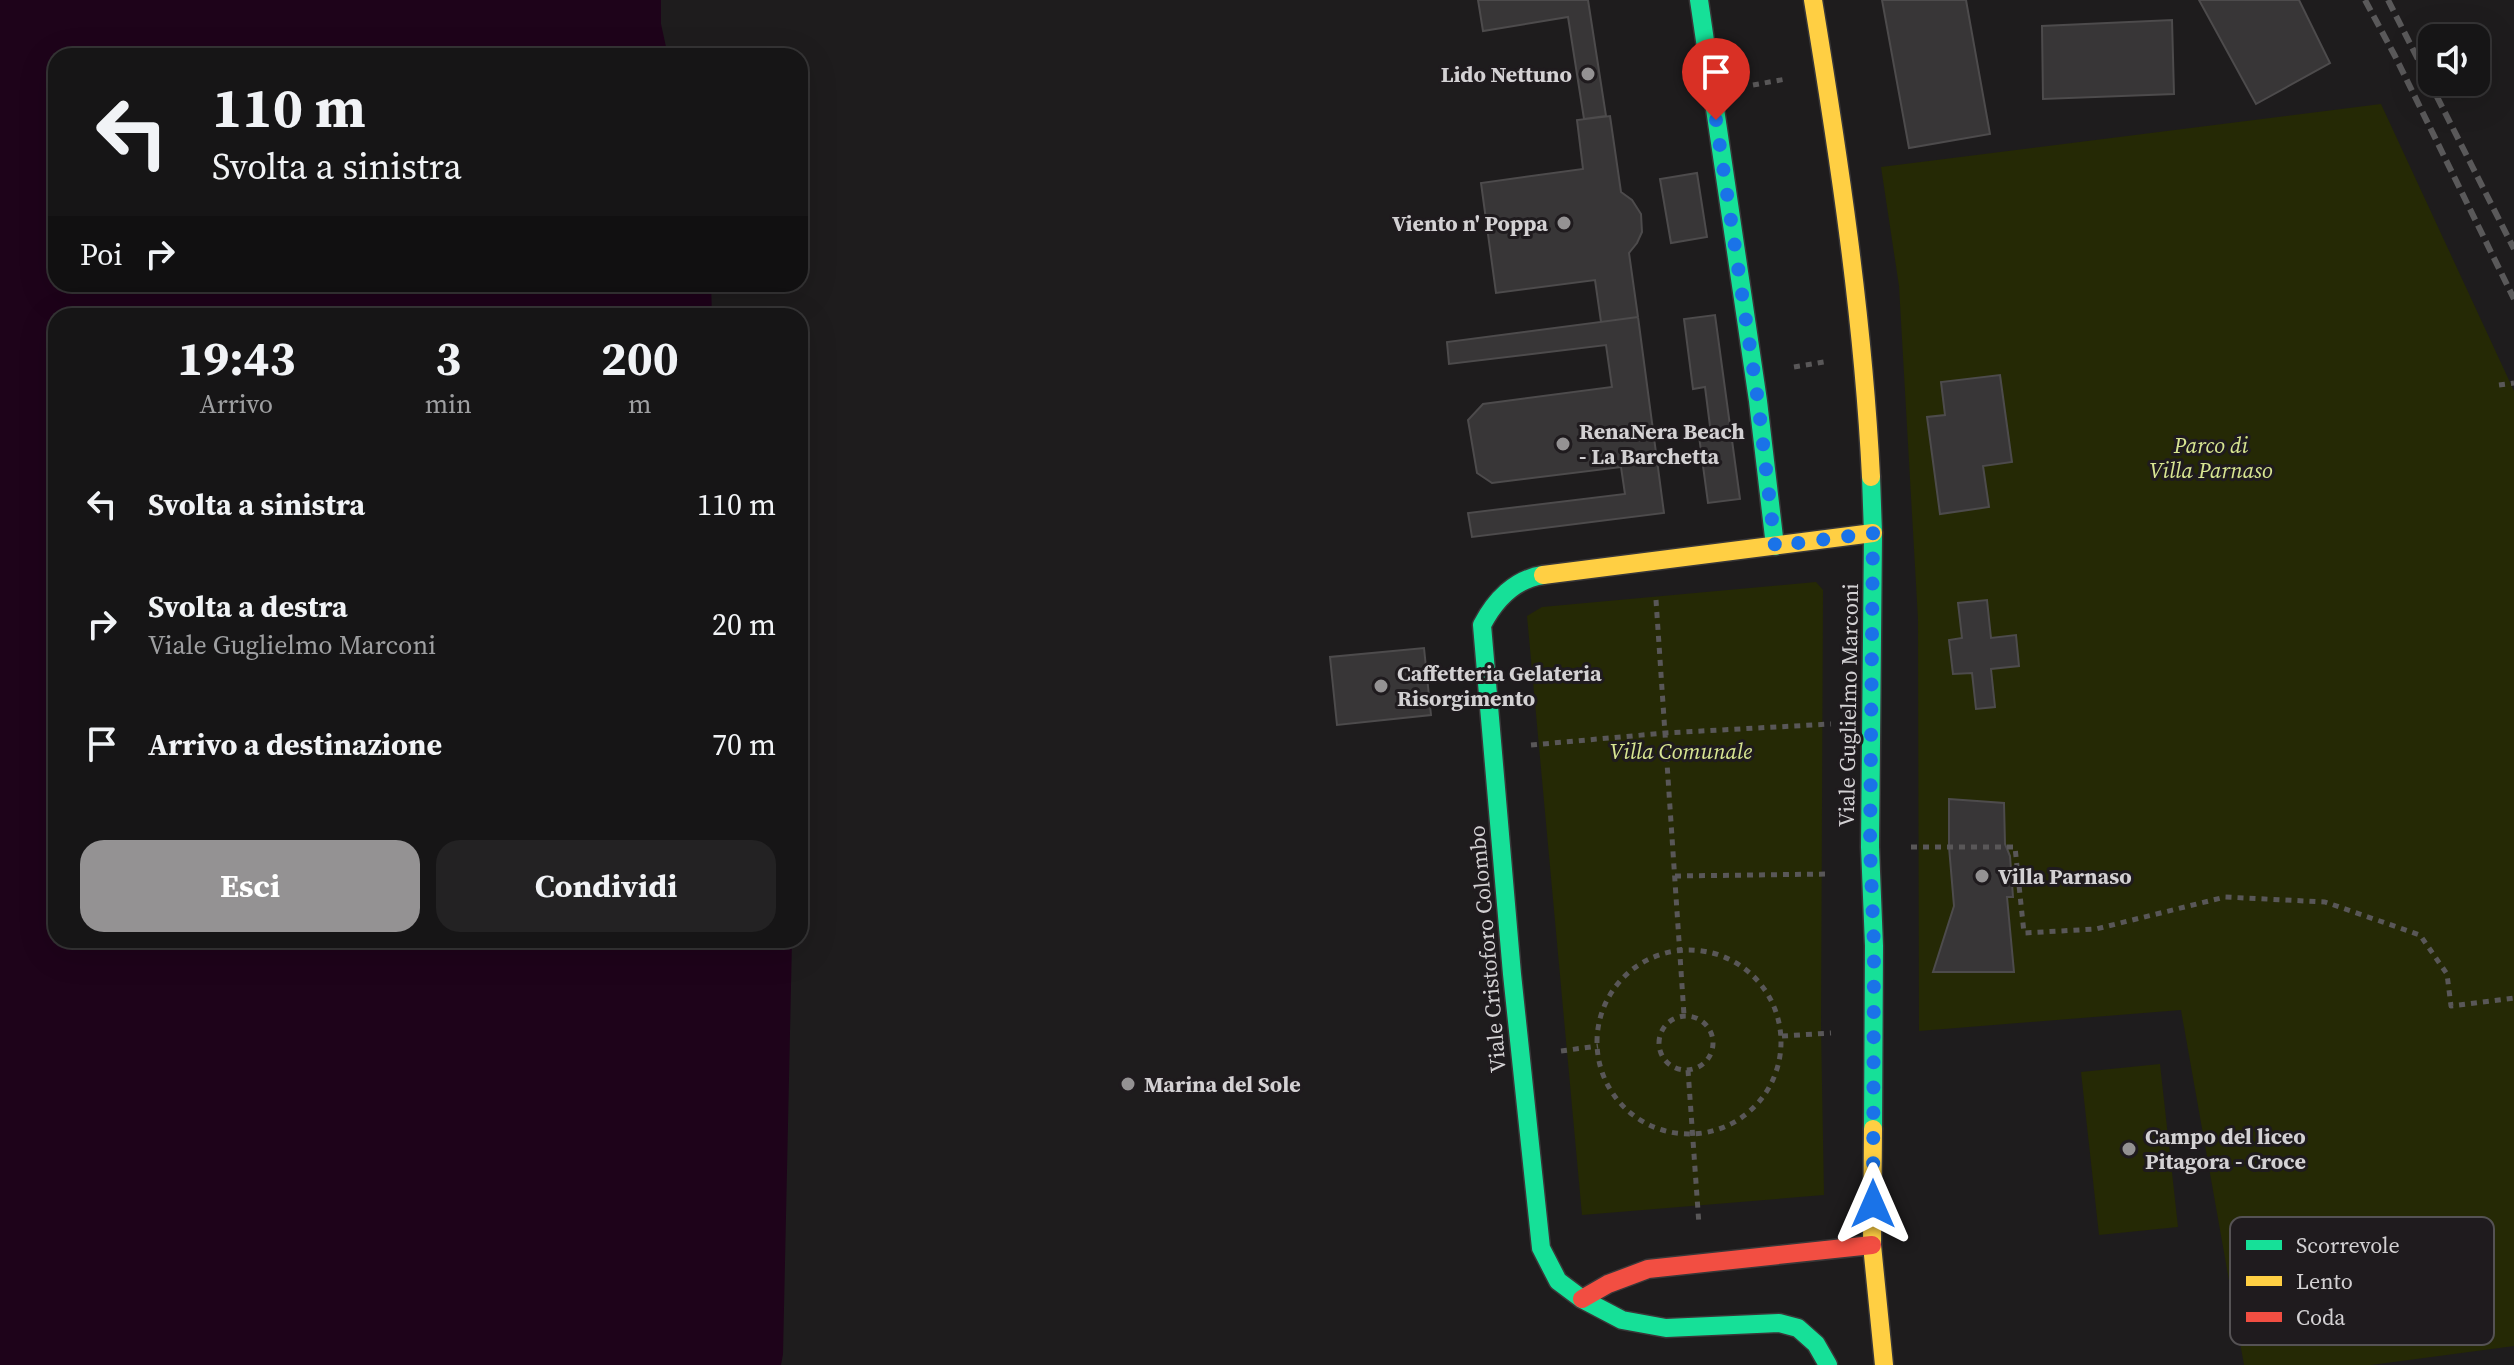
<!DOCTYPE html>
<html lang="it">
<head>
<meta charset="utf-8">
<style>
  :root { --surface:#161516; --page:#232223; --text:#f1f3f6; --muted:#9e9fa1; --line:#353435; --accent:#949293 }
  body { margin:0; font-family:"Source Serif 4",serif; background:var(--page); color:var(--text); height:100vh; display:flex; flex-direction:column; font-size:30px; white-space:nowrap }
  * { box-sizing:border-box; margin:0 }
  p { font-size:26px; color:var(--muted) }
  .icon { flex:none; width:44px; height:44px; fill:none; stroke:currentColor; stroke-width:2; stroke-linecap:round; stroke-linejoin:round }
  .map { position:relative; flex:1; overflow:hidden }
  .drawer { position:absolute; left:48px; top:308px; width:760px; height:640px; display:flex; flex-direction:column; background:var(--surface); border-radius:24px; box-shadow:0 8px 32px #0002,0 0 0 2px var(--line) }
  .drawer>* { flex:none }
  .guide { position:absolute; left:48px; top:48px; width:760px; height:244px; border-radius:24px; box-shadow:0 8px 32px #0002,0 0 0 2px var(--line); background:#161516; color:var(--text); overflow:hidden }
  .controls { position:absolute; left:2418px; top:24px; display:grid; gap:16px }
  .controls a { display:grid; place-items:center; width:72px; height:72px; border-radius:16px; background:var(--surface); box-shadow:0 8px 32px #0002,0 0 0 2px var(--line); font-size:40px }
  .pin { position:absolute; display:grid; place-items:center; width:68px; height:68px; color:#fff; margin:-82px -34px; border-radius:50% 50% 50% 0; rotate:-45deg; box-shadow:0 0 8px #0007 }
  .pin .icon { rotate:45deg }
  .me { position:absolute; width:88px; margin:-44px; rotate:0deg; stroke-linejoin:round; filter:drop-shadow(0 0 6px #0008) }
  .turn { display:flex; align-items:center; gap:28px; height:168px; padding:0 32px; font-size:36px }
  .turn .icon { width:104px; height:104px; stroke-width:2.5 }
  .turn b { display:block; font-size:56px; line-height:68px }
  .then { display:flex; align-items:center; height:76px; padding:0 32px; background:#0003; gap:16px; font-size:30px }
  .eta { display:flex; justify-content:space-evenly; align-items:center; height:136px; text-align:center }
  .eta b { font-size:48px; font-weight:700; line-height:56px }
  .primary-button { display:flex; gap:16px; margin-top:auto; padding:16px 32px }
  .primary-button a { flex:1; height:92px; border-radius:24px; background:var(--accent); color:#fff; font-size:32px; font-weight:700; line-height:92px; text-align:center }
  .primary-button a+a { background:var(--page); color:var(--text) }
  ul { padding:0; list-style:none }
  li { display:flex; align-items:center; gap:24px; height:120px; padding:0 32px }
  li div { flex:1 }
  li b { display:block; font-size:30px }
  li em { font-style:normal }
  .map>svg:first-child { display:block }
</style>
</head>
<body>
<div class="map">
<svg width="2514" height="1365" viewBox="0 0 2514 1365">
  <rect width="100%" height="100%" fill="#1e1c1d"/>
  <!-- green -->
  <path fill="#252905" d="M 2381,104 L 2514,391 L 2514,1346 L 2371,1365 L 2244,1365 L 2181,1010 L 1919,1031 L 1918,619 L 1899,286 L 1881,167 Z
    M 1816,582 L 1823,590 L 1821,1027 L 1824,1195 L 1582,1215 L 1527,616 L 1542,607 Z
    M 2160,1064 L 2178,1227 L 2099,1235 L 2081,1072 Z"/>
  <!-- water -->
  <path fill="#1e031a" d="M 0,0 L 661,0 L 661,24 L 668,56 L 56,56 L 56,284 L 711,284 L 712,316 L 56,316 L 56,940 L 792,940 L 783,1354 L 781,1365 L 0,1365 Z"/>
  <!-- building -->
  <path fill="#383637" stroke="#4d4b4c" stroke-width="2" d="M 1478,0 L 1588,0 L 1606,116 L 1584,119 L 1568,17 L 1483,31 Z
    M 1882,0 L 1966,0 L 1990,134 L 1909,148 Z
    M 2199,0 L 2299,0 L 2330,63 L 2256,104 Z
    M 2172,20 L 2174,94 L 2043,99 L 2042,26 Z
    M 1610,116 L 1621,192 L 1632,200 L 1641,214 L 1642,232 L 1637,243 L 1629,253 L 1638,317 L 1601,322 L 1595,280 L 1496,293 L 1481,183 L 1583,169 L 1577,120 Z
    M 1697,173 L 1707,237 L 1671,243 L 1660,179 Z
    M 1715,315 L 1740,499 L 1708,503 L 1699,436 L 1711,434 L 1705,387 L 1693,389 L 1684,319 Z
    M 1638,317 L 1664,513 L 1472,537 L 1468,513 L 1625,494 L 1621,467 L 1492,483 L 1477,473 L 1468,420 L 1483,404 L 1612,387 L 1606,345 L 1449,364 L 1447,342 Z
    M 2000,375 L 2012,462 L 1983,466 L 1989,507 L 1940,514 L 1927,417 L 1945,415 L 1941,382 Z
    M 1987,600 L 1991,638 L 2016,635 L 2019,666 L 1991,669 L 1995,707 L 1976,709 L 1972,673 L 1953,674 L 1949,640 L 1962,638 L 1958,603 Z
    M 1424,648 L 1431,715 L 1337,725 L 1330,657 Z
    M 1949,799 L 2004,803 L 2005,844 L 2010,856 L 2013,897 L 2007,897 L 2014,972 L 1933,972 L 1954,906 L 1949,847 Z"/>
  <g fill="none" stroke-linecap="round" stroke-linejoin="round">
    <defs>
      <path id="fast" d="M 1699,0 L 1758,401 L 1775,546
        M 1871,477 L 1873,533 L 1870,847 L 1874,946 L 1873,1129
        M 1543,575 C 1515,579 1495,600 1482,625 L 1512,974 L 1541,1248 L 1558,1281 L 1582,1299 L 1622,1320 L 1666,1328 L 1779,1323 L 1798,1328 L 1816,1344 L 1828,1365"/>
      <path id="slow" d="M 1813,0 C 1839,158 1863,317 1871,477
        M 1543,575 L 1873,533
        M 1873,1129 L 1872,1245 L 1884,1365"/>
      <path id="jam" d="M 1582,1299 L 1608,1284 L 1648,1269 L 1872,1245"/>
    </defs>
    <!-- fast casing -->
    <use href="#fast" stroke="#393738" stroke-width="21"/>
    <!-- slow casing -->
    <use href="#slow" stroke="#393738" stroke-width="21"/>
    <!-- jam casing -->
    <use href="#jam" stroke="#393738" stroke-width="21"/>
    <!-- path -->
    <path stroke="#595758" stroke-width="5" stroke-dasharray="6 6" stroke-linecap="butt" d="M 1753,85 L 1786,79
      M 1794,367 L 1824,362
      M 2499,385 L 2514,383
      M 1656,600 L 1684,1015
      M 1531,745 L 1665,733 L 1831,724
      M 1911,847 L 2015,847 L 2024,933 L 2096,929 L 2225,897 L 2325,902 L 2420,935 L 2447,974 L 2451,1006 L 2514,998
      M 1675,876 L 1830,874
      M1597 1042a92 92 0 1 1 184 0a92 92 0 1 1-184 0Z
      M1659 1043a27 27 0 1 1 54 0a27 27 0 1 1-54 0Z
      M 1782,1036 L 1831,1033
      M 1561,1051 L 1598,1046
      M 1688,1070 L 1699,1225"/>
    <!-- fast -->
    <use href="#fast" stroke="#16e098" stroke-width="18"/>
    <!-- slow -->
    <use href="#slow" stroke="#ffcf43" stroke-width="18"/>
    <!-- jam -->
    <use href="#jam" stroke="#f24e42" stroke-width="18"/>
    <!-- rail -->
    <path stroke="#5a595a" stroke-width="6" stroke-dasharray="12 6" stroke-linecap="butt" d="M 2365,0 L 2395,56 L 2514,299
      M 2388,0 L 2514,249"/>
  </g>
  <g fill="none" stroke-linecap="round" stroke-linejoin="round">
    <!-- route -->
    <path stroke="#1a73e8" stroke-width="14" stroke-dasharray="0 25.2" d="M 1716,120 L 1758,401 L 1775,546 L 1873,533 L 1870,847 L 1874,946 L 1873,1204"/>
  </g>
  <!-- markers -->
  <g fill="#949293" stroke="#1f1b1e" stroke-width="3">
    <circle cx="1588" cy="74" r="8"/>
    <circle cx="1564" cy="223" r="8"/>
    <circle cx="1563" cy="444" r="8"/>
    <circle cx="1381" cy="686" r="8"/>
    <circle cx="1982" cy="876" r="8"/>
    <circle cx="1128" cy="1084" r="8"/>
    <circle cx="2129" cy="1149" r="8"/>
  </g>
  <g text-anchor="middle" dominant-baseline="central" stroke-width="6" stroke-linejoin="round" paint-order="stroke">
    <!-- poi labels -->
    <g font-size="22" font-weight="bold" fill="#d3d1d3" stroke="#1f1b1e" text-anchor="start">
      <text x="1572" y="74" text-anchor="end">Lido Nettuno</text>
      <text x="1548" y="223" text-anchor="end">Viento n' Poppa</text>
      <text x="1579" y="431">RenaNera Beach<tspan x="1579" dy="25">- La Barchetta</tspan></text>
      <text x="1397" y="673">Caffetteria Gelateria<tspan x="1397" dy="25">Risorgimento</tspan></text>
      <text x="1998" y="876">Villa Parnaso</text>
      <text x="1144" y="1084">Marina del Sole</text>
      <text x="2145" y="1136">Campo del liceo<tspan x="2145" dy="25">Pitagora - Croce</tspan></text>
    </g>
    <!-- park labels -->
    <g font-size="22" font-style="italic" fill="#d8e692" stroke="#1f1b1e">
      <text x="2211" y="445">Parco di<tspan x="2211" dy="25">Villa Parnaso</tspan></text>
      <text x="1681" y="751">Villa Comunale</text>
    </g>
    <!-- street labels -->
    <g font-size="22" fill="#d3d1d3" stroke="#1f1b1e">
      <text transform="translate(1848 705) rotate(-89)">Viale Guglielmo Marconi</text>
      <text transform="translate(1487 949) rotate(-95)">Viale Cristoforo Colombo</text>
    </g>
  </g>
  <!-- legend -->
  <rect x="2230" y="1217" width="264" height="128" rx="12" fill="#1f1b1e" stroke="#555254" stroke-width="2"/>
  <rect x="2246" y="1240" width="36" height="10" fill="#16e098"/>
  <rect x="2246" y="1276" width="36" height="10" fill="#ffcf43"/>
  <rect x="2246" y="1312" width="36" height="10" fill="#f24e42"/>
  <g font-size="22" fill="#d3d1d3">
    <text x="2296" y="1253">Scorrevole</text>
    <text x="2296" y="1289">Lento</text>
    <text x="2296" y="1325">Coda</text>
  </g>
</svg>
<div class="controls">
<a><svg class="icon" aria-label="sound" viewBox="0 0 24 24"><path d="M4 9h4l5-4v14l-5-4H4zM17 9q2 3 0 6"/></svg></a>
</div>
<div class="pin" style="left:1716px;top:120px;background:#d93025"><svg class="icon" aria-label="arrive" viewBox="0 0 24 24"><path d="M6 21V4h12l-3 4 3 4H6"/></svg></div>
<svg class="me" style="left:1873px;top:1204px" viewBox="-20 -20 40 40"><path d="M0-17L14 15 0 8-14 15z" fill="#1a73e8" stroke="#fff" stroke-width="4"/></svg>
<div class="guide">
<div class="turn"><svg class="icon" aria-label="left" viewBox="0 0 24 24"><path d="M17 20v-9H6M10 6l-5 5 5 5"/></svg><div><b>110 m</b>Svolta a sinistra</div></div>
<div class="then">Poi<svg class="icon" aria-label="right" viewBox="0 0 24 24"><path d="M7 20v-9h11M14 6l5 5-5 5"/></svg></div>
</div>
<section class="drawer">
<div class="eta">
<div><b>19:43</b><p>Arrivo</p></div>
<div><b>3</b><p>min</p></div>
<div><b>200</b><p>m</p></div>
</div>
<ul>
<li><svg class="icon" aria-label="left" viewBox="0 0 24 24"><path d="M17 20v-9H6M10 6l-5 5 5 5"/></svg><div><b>Svolta a sinistra</b></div><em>110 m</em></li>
<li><svg class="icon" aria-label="right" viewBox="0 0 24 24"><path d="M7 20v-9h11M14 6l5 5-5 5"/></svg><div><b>Svolta a destra</b><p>Viale Guglielmo Marconi</p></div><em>20 m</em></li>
<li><svg class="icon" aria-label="arrive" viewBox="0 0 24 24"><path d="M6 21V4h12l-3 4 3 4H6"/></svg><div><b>Arrivo a destinazione</b></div><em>70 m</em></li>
</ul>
<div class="primary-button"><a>Esci</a><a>Condividi</a></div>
</section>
</div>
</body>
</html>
